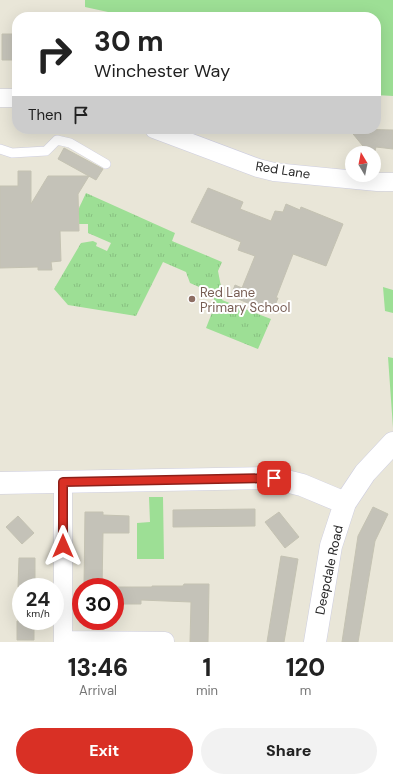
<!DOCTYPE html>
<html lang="en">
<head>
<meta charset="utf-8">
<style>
  :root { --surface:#fff; --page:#f2f2f2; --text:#222; --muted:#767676; --accent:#d93025 }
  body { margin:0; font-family:"DM Sans",sans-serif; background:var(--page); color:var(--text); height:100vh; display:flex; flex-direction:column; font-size:15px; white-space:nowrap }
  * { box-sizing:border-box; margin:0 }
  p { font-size:13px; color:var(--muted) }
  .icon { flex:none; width:22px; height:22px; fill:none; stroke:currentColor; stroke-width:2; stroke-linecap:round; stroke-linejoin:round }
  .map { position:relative; height:642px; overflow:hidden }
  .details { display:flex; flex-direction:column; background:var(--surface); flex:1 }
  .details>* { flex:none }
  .top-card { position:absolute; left:12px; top:12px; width:369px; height:122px; border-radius:16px; box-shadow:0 4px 16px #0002; background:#fff; color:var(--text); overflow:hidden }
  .needle { width:26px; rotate:350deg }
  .buttons { position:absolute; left:345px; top:146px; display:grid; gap:8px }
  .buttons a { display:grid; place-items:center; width:36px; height:36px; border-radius:50%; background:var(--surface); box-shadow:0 4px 16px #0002; font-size:20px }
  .speed { position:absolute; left:12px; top:578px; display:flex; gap:8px; font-size:20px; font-weight:700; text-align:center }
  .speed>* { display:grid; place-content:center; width:52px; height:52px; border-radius:50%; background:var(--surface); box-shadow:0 4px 16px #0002; line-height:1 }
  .speed small { font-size:10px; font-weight:400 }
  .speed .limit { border:6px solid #d22; background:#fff; color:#111 }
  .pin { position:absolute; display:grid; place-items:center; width:34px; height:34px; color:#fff; margin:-17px; border-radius:8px; box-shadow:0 2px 6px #0006 }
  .me { position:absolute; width:44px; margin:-22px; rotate:0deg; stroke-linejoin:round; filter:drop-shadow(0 0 3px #0008) }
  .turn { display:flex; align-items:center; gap:14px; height:84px; padding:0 16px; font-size:18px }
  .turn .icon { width:52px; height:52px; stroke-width:2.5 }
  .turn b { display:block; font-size:28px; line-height:34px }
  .then { display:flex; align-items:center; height:38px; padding:0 16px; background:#0003; gap:8px; font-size:15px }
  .eta { display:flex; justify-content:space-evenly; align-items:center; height:68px; text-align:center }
  .eta b { font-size:24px; font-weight:800; line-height:28px }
  .primary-button { display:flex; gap:8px; margin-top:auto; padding:8px 16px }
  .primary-button a { flex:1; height:46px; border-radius:24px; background:var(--accent); color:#fff; font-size:16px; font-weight:800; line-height:46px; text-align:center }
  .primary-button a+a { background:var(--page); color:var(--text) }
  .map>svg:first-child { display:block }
</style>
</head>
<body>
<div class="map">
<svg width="393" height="642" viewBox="0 0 393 642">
  <defs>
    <pattern id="park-tufts" width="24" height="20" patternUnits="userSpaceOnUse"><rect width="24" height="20" fill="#9ddf95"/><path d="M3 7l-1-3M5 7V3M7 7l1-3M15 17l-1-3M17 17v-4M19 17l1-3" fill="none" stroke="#87bf80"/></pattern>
  </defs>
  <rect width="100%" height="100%" fill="#e9e6d8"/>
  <!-- grass -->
  <path fill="#9ddf95" d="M 85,0 L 393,0 L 393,96 L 376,95 L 376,17 L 131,17 L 85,7 Z
    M 383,287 L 393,290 L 393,313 L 385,311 Z
    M 388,357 L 393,358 L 393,428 Z
    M 149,497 L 163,497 L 164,559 L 137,559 L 137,523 L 150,522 Z"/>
  <!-- park -->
  <path fill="url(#park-tufts)" d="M 86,193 L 175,233 L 172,241 L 222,262 L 218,271 L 223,297 L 222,300 L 271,319 L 258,349 L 206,328 L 215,305 L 213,293 L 190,283 L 186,272 L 163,262 L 136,316 L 68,305 L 54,289 L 81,243 L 93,241 L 97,243 L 96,246 L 107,251 L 111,243 L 88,233 L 88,224 L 79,224 L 79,208 Z"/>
  <!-- building -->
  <path fill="#c4c2b8" stroke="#c4c2b2" d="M 2,34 L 16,34 L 17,60 L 2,60 Z
    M 349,129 L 393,130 L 393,149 L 376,147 L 375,151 L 367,151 Z
    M 64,148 L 103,169 L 96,180 L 58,159 Z
    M 18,171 L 31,171 L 31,204 L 48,176 L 89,176 L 78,194 L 79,231 L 60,231 L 61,261 L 51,262 L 52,270 L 38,270 L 38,267 L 0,268 L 0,186 L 18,186 Z
    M 208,188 L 243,202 L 240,209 L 271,221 L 275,211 L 283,212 L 286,204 L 300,210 L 301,207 L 343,224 L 326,266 L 293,254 L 276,298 L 278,298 L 272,313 L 231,296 L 235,285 L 242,288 L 255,256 L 238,250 L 241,242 L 191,222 Z
    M 373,507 L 388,514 L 375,541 L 358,642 L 342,642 L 358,536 Z
    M 255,509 L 255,526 L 173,527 L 173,510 Z
    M 85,512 L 103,512 L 103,515 L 129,516 L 129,533 L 103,533 L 102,587 L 84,587 Z
    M 279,512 L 299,537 L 285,548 L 265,522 Z
    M 18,516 L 34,533 L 22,544 L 6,527 Z
    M 281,556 L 298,559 L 289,613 L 284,642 L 267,642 Z
    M 19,558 L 35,558 L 35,587 L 18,587 Z
    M 184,584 L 209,584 L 208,642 L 190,642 L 191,602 L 141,600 L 141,604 L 115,604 L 115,587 L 152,587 L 152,586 L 183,586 Z
    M 17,621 L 34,621 L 34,640 L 17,640 Z"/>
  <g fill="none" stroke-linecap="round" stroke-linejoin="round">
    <defs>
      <path id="lane" d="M 0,149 L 12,153 L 46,151 L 57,140 L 70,143 L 106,164"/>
      <path id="street" d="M 0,98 L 17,98
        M 154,129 L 258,168 L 274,172 L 377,182 L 393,182
        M 63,482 L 63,642
        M 63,640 L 165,641"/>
      <path id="secondary" d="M 0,483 L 274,478 L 302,485 L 345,503
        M 315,642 L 331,546 L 345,503 L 365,473 L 393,443"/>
    </defs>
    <!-- lane casing -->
    <use href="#lane" stroke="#cecee0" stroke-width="10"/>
    <!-- street casing -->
    <use href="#street" stroke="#cecee0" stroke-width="19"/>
    <!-- secondary casing -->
    <use href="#secondary" stroke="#cecee0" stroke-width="23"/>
    <!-- lane -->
    <use href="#lane" stroke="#fff" stroke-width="9"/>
    <!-- street -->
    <use href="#street" stroke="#fff" stroke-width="18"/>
    <!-- secondary -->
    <use href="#secondary" stroke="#fff" stroke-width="22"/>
  </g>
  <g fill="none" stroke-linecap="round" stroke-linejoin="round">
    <defs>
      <path id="route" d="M 63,546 L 63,482 L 274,478"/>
    </defs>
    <!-- route casing -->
    <use href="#route" stroke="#8d1f18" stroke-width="10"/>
    <!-- route -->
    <use href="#route" stroke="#d93025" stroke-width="7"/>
  </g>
  <!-- markers -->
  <circle fill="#8d6e63" stroke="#fff" stroke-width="1.5" cx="192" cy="299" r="4"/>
  <g text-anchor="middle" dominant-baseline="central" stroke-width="4" stroke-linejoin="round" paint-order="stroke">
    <!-- street labels -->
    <g font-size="13" fill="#272727" stroke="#fff">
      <text transform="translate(283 170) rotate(9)">Red Lane</text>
      <text transform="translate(329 570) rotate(-78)">Deepdale Road</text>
    </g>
    <!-- education labels -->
    <g font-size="13" fill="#785e54" stroke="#fff" text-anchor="start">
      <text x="200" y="292">Red Lane<tspan x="200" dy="15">Primary School</tspan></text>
    </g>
  </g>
</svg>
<div class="buttons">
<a><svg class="needle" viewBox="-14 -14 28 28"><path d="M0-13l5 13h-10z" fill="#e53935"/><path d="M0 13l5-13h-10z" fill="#767676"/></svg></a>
</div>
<div class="speed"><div>24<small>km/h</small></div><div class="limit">30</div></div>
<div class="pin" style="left:274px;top:478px;background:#d93025"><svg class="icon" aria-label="arrive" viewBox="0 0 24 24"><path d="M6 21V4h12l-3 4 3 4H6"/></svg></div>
<svg class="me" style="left:63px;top:546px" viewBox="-20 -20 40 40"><path d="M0-17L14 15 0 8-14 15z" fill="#d93025" stroke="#fff" stroke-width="4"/></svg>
<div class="top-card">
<div class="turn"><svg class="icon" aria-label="right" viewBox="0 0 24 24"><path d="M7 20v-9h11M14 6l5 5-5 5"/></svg><div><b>30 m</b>Winchester Way</div></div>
<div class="then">Then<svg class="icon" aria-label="arrive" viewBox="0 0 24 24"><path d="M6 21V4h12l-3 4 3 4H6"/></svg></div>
</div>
</div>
<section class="details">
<div class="eta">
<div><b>13:46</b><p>Arrival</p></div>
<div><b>1</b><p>min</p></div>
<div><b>120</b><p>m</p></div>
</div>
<div class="primary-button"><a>Exit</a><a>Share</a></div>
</section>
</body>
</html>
